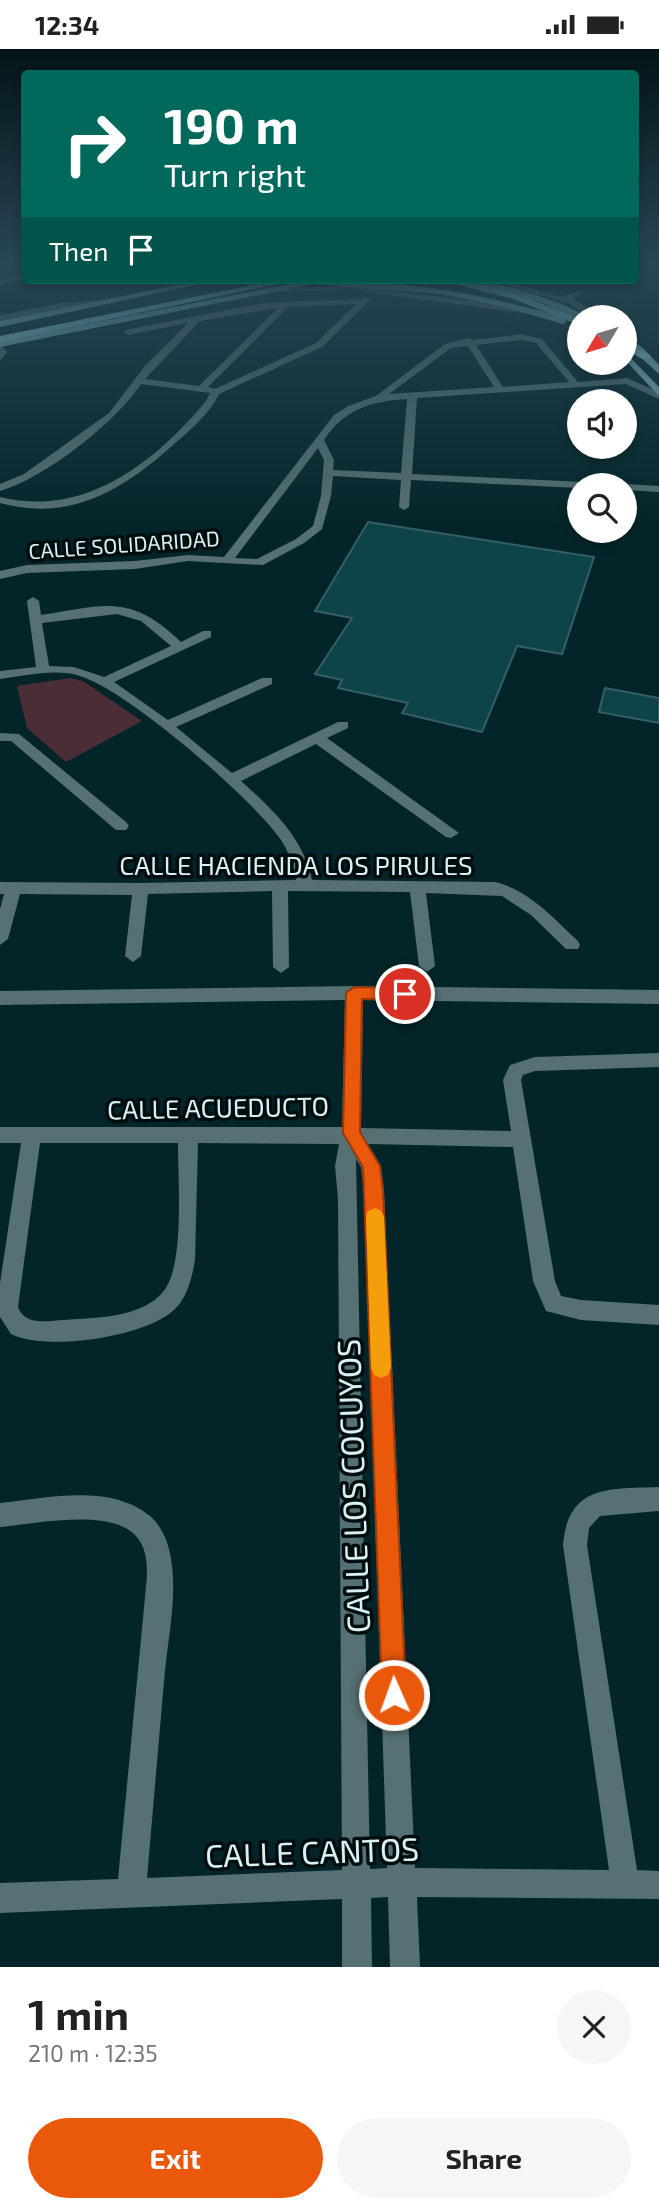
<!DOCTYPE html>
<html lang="en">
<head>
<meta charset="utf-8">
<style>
  :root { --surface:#fff; --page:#f6f6f6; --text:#222; --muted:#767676; --accent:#ea580c }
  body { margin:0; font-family:"Exo 2",sans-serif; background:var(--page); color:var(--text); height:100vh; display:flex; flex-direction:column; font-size:26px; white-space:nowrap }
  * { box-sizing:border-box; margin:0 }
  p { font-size:23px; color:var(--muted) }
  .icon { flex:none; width:38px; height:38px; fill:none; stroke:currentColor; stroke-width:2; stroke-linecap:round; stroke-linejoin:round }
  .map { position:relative; height:1918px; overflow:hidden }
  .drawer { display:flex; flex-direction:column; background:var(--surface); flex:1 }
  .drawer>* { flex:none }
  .banner { position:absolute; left:21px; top:21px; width:618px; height:214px; border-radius:7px; box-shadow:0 4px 10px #0003; background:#00695c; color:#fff; overflow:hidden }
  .needle { width:46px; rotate:232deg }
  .controls { position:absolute; left:567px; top:256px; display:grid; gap:14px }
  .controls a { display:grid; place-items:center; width:70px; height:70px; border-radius:50%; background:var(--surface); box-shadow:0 4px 10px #0003; font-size:35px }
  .pin { position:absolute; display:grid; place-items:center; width:60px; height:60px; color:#fff; margin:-30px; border:4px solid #fff; border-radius:50%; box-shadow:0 2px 7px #0007 }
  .me { position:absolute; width:77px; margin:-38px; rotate:358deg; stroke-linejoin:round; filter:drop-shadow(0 0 5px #0008) }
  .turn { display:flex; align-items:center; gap:24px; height:147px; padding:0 28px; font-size:32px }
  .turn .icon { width:91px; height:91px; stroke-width:2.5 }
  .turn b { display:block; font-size:49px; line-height:60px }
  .then { display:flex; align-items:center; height:66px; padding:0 28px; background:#0003; gap:14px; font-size:26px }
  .round { display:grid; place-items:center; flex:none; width:74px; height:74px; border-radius:37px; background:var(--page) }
  .headline { display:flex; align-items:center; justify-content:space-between; height:119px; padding:0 28px }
  h1 { font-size:42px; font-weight:700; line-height:52px }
  .action { display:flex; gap:14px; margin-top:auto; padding:14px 28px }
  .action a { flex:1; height:80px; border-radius:42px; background:var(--accent); color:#fff; font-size:28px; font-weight:700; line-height:80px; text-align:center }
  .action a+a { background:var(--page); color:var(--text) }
  .status { display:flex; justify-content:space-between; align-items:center; height:49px; padding:0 35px; background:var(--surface); direction:ltr }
  .status svg { height:19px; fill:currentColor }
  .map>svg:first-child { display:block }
</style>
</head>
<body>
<div class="status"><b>12:34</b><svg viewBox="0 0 49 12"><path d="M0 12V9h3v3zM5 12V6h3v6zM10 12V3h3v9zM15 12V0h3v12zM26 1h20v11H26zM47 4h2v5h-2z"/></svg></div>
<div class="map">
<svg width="659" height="1918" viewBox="0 0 659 1918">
  <rect width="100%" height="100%" fill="#032529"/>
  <!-- green -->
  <path fill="#4b2d35" d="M 70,629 L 83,632 L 142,672 L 66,713 L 27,679 L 17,637 Z"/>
  <!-- building -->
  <path fill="#0d444a" stroke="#345f65" stroke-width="2" d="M 368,473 L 594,508 L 562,605 L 517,597 L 482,683 L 402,664 L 408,654 L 338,639 L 342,631 L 315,625 L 352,569 L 315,562 Z
    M 605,639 L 659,649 L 659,674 L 599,663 Z"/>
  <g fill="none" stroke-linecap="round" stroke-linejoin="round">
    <!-- minor -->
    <path fill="#567073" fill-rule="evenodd" d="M 24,227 L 26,231 L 0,235 L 0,231 Z
      M 487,231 L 500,231 L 563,248 L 583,241 L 583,245 L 572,249 L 585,257 L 587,268 L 579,269 L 578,260 L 569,254 Z
      M 354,237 L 528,259 L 532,262 L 528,265 L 354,241 L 267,243 L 263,241 L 267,239 Z
      M 367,247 L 370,251 L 322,298 L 219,345 C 209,366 189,382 172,397 C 121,442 70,473 0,454 L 0,448 C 85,469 154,414 206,352 L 210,344 L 141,335 C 115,374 45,429 0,442 L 0,435 L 24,425 L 109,364 L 145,317 L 188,274 L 128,286 L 124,283 L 125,281 L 263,254 L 362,250 ZM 356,255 L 316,294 L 215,340 L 208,338 L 288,258 ZM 278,259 L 199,337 L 145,330 L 200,272 Z
      M 108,251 L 111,255 L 61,260 L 0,272 L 0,266 L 61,254 Z
      M 521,285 L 542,290 L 578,333 L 627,329 L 659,343 L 659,350 L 626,335 L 417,349 L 412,425 L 586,433 L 591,436 L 579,436 L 579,439 L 411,431 L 409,458 L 404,461 L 399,458 L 401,431 L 333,427 L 331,447 L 322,480 L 304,494 L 263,516 L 188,512 L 135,520 L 27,524 L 0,530 L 0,522 L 27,516 L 135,512 L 188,506 L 224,508 L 334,366 L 348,357 L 376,347 L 445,295 L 469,289 L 473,291 ZM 521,291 L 536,294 L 569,333 L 503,338 L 476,296 ZM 468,297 L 494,338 L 389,345 L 451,299 ZM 407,350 L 401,424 L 333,421 L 334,411 L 324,391 C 344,360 372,352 407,350 ZM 318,399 L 324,411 L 321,447 L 313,477 L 296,490 L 257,510 L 235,509 Z
      M 0,295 L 7,303 L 0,312 Z
      M 625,435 L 659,437 L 659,443 L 625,441 L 625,436 L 621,436 Z
      M 33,548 L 39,552 L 41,566 C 105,556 130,544 181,593 L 203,582 L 211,582 L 211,588 L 114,633 L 168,671 L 262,629 L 272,629 L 272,635 L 176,678 L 232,724 L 338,673 L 348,673 L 348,679 L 327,689 L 459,784 L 451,789 L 446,788 L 316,695 L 241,732 C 272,760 303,788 312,831 L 496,833 C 531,843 552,868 578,892 L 580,896 L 578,900 L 566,900 L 531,866 L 502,847 L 426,844 L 435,917 L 427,923 L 419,917 L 410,843 L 288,842 L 289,918 L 281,924 L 273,918 L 272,842 L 148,845 L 141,907 L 133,913 L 125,907 L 132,846 L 20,845 L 8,890 L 0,896 L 0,860 L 4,845 L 0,845 L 0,833 L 141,834 L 296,831 C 293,817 289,803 281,791 C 252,749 127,641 80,627 C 55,619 25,627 0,630 L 0,622 L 36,618 L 27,552 ZM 117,565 L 141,572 L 171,597 L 104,628 L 74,618 L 49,617 L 42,574 Z
      M 0,684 L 19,685 L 126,773 L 129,777 L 126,781 L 116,781 L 11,692 L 0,692 Z
      M 354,937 L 659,941 L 659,955 L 363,951 L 361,1079 L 511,1082 L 503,1031 L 510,1016 L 535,1008 L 659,1004 L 659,1018 L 535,1022 L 523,1026 L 521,1031 L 555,1232 L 561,1247 L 581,1251 L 659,1256 L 659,1276 L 581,1271 L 546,1262 L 533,1232 L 513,1098 L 368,1095 L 381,1117 L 384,1142 L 415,1819 L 609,1821 L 563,1496 C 568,1435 610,1440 659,1438 L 659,1462 L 600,1467 L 589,1479 L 587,1496 L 637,1821 L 659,1822 L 659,1850 L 417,1848 L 420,1918 L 390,1918 L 388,1848 L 371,1849 L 372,1918 L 342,1918 L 342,1850 L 0,1864 L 0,1834 L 118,1830 L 147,1527 C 147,1512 146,1497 135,1486 C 109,1459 34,1475 0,1478 L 0,1454 C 47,1449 110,1434 150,1467 C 162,1477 169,1495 171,1510 C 177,1546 169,1585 165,1621 C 159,1690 153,1760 147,1829 L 342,1821 L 338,1150 L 335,1117 L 339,1095 L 198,1094 L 195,1211 C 192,1228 188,1247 175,1260 C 147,1288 46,1303 11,1285 L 0,1268 L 0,1234 L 21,1094 L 0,1094 L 0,1078 L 342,1078 L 345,951 L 0,956 L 0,942 ZM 40,1094 L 178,1094 C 178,1130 184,1207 167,1237 C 161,1248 149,1256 138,1260 C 116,1269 88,1269 64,1271 C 47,1272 25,1277 18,1258 ZM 356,1110 L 361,1118 L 364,1142 L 387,1819 L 370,1820 Z"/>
    <!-- major -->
    <path fill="#89c1c9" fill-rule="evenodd" d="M 202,231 L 218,231 L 0,278 L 0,272 Z
      M 310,231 C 381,231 452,239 521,257 C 536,261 555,264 567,272 L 563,275 L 501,257 L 440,245 L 313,235 L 0,298 L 0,292 Z
      M 466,231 C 495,231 563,252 587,268 L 579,269 L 542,254 Z
      M 625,287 L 643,299 L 659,316 L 659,325 L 625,294 Z
      M 625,303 L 659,338 L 659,347 L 625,311 Z"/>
    <!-- highway -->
    <path fill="#9de2eb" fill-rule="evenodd" d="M 278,231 L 297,231 L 0,293 L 0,287 Z
      M 440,231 C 488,231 535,252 579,269 L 579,276 L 513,250 Z
      M 625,293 L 650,306 L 651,308 L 642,310 L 625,300 Z"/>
  </g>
  <!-- sky -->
  <linearGradient id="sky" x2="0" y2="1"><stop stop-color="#021417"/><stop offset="0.44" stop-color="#284654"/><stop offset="1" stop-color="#284654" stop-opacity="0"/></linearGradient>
  <rect width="659" height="481" fill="url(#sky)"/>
  <!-- route -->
  <path fill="#ea580c" stroke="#983908" stroke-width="2" d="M 354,938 L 405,939 L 413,945 L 405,951 L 362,950 L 360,1083 L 380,1117 L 383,1142 L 406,1646 L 402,1655 L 394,1658 L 385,1655 L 382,1646 L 363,1118 L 343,1084 L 346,944 Z"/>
  <!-- slow -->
  <path fill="#f59e0b" d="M 375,1159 L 381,1162 L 384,1167 L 391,1319 L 388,1326 L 381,1329 L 374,1326 L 371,1319 L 366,1167 L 368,1162 Z"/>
  <g text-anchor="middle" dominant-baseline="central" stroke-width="7" stroke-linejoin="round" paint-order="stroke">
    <!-- far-street labels -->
    <g font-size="21" fill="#daf1f4" stroke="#000d0f">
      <text transform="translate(124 495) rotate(-4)">CALLE SOLIDARIDAD</text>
    </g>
    <!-- street labels -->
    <g font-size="26" fill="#daf1f4" stroke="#000d0f">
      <text x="296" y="815">CALLE HACIENDA LOS PIRULES</text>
      <text transform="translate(218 1058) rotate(-1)">CALLE ACUEDUCTO</text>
    </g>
    <!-- near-street labels -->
    <g font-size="32" fill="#daf1f4" stroke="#000d0f">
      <text transform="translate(352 1437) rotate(-92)">CALLE LOS COCUYOS</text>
      <text transform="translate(312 1802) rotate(-2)">CALLE CANTOS</text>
    </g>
  </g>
</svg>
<div class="controls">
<a><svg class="needle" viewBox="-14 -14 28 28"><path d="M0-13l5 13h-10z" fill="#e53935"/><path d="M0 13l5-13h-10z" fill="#767676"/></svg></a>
<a><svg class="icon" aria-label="sound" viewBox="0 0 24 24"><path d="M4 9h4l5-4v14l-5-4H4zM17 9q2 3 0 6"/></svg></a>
<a><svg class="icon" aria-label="search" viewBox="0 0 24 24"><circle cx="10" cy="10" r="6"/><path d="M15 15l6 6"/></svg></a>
</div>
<div class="pin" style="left:405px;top:945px;background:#d93025"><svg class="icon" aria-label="arrive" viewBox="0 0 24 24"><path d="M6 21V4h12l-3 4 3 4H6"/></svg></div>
<svg class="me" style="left:394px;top:1646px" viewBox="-20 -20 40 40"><circle r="17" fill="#ea580c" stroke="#fff" stroke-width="3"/><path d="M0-11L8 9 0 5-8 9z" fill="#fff"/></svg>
<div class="banner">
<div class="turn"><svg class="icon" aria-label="right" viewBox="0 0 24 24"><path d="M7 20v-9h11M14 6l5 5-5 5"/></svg><div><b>190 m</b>Turn right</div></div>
<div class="then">Then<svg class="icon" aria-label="arrive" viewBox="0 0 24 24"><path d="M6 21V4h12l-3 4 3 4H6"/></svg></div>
</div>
</div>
<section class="drawer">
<div class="headline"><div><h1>1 min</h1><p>210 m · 12:35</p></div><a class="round"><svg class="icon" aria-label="close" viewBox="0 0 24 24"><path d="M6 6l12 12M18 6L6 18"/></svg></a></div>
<div class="action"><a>Exit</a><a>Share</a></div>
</section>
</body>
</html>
